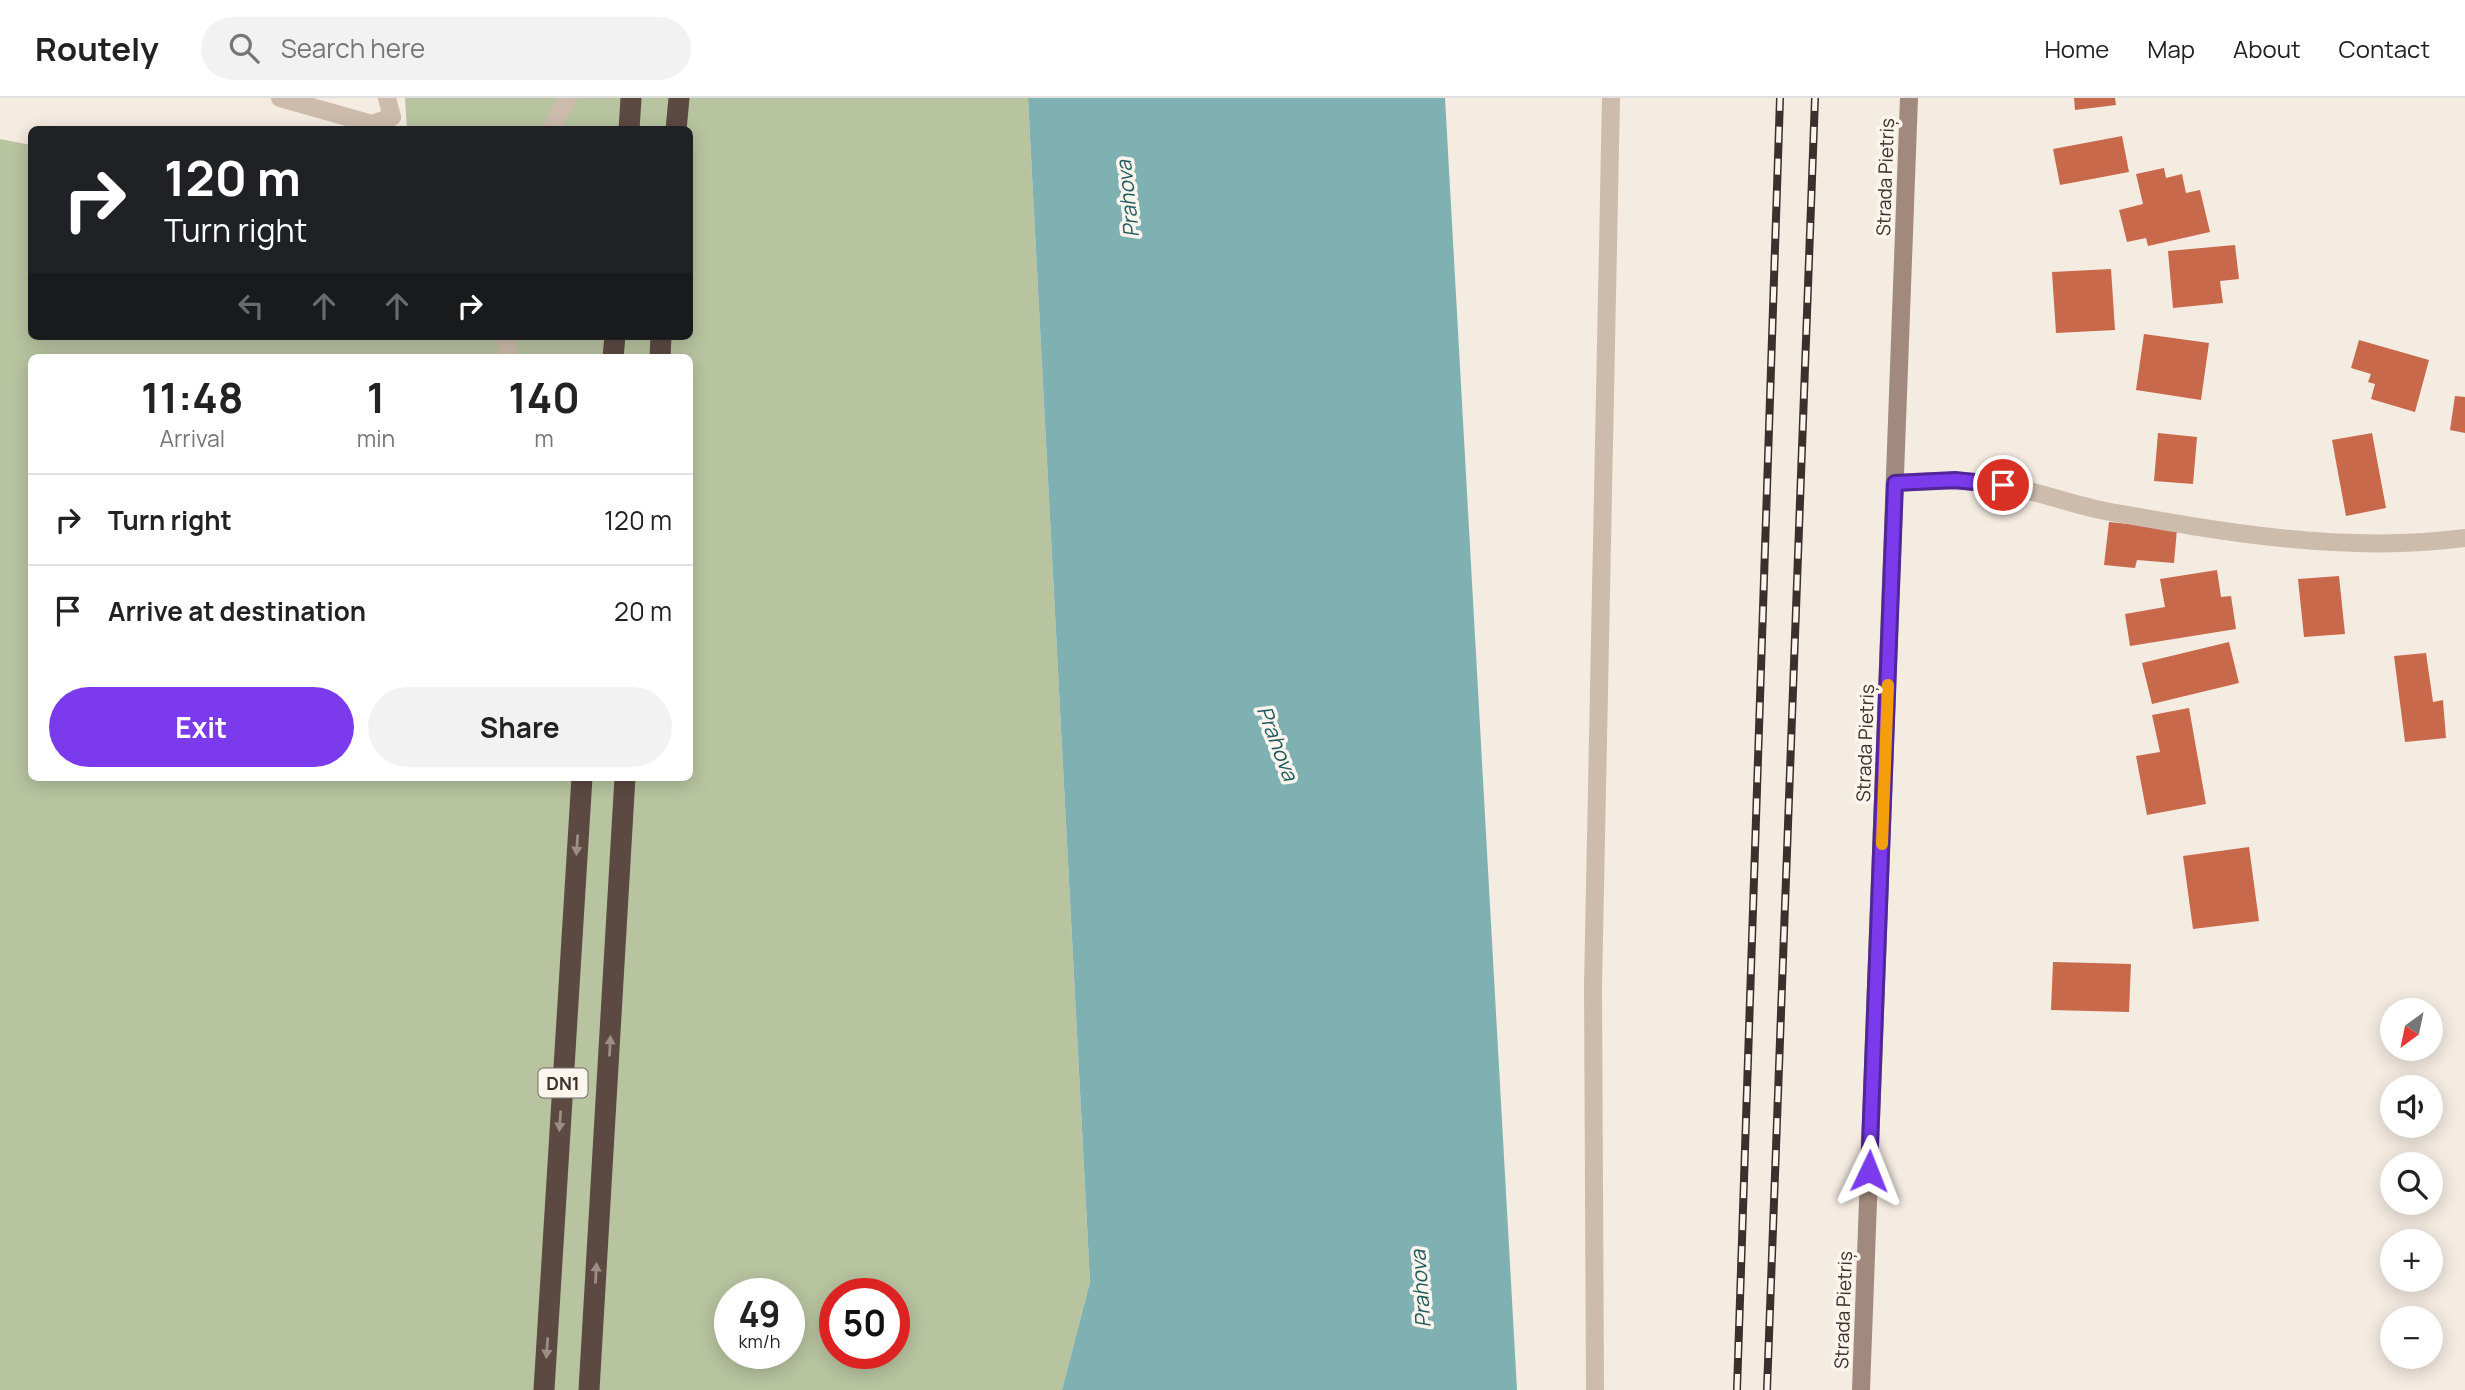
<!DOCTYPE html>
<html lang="en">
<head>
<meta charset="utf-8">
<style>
  :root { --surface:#fff; --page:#f2f2f2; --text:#222; --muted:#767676; --line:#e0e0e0; --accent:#7c3aed }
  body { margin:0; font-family:Manrope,sans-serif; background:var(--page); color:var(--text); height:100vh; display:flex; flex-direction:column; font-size:26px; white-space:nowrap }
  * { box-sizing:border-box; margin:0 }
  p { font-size:23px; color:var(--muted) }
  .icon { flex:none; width:38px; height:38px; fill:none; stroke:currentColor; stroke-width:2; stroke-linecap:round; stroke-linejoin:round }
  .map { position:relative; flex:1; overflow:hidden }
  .details { position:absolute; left:28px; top:256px; width:665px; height:427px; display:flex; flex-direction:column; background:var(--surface); border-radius:10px; box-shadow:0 4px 18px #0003 }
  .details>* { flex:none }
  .guide { position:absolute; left:28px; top:28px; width:665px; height:214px; border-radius:10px; box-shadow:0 4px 18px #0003; background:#202124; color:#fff; overflow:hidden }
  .needle { width:46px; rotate:213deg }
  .fabs { position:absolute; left:2380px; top:900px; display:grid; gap:14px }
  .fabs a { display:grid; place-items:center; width:63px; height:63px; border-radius:50%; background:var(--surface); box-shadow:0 4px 18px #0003; font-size:35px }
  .speed { position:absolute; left:714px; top:1180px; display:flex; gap:14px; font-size:35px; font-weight:700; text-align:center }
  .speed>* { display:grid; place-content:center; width:91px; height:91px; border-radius:50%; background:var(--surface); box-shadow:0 4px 18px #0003; line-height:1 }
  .speed small { font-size:18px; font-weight:400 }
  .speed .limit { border:10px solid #d22; background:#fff; color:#111 }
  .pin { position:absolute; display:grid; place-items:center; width:60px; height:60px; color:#fff; margin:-30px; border:4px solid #fff; border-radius:50%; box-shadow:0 2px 7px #0007 }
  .me { position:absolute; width:77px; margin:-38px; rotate:2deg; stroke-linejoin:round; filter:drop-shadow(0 0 5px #0008) }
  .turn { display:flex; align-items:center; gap:24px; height:147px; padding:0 21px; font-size:32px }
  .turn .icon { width:91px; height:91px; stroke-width:2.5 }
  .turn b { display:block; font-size:49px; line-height:60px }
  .lanes { display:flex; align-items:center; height:66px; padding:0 21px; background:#0003; justify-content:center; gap:35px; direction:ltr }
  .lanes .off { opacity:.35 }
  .eta { display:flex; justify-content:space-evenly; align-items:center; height:119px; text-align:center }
  .eta b { font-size:42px; font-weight:700; line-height:49px }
  .cta { display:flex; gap:14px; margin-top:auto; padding:14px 21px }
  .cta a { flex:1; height:80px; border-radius:42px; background:var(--accent); color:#fff; font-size:28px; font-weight:700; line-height:80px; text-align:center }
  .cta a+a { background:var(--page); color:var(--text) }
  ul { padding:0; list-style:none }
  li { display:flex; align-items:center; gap:21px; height:91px; padding:0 21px; border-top:2px solid var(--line) }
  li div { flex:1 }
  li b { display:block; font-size:26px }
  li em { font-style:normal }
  header { display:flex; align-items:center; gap:42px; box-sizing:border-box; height:98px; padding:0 35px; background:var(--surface); border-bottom:2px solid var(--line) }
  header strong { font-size:33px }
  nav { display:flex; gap:38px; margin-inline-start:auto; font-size:24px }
  .search { width:490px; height:63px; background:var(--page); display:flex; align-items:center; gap:18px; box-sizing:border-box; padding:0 24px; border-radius:38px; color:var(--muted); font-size:26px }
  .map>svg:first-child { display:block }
</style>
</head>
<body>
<header>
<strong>Routely</strong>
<div class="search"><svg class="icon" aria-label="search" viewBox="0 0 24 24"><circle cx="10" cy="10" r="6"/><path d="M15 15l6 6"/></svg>Search here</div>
<nav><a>Home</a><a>Map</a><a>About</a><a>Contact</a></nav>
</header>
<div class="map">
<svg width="2465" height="1292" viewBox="0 0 2465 1292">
  <rect width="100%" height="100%" fill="#f4ebe1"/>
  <!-- green -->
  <path fill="#b8c4a0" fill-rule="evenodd" d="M 405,0 L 1028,0 L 1090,1184 L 1062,1292 L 0,1292 L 0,41 L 31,47 L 32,238 L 690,238 L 690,32 L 407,31 ZM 32,259 L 690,259 L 690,679 L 32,679 ZM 730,1195 L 789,1195 L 789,1255 L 730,1255 ZM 835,1195 L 894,1195 L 894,1255 L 835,1255 Z"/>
  <!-- water -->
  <path fill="#7fb0b2" d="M 1028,0 L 1445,0 L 1517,1292 L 1062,1292 L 1090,1184 Z"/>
  <!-- building -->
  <path fill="#c8694b" d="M 2074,0 L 2115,0 L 2116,7 L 2075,12 Z
    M 2122,38 L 2129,74 L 2060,87 L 2053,51 Z
    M 2164,70 L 2166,80 L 2182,76 L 2186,95 L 2200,92 L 2210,134 L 2148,148 L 2146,140 L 2127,144 L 2119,112 L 2143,106 L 2136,76 Z
    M 2235,147 L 2239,181 L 2220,183 L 2223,205 L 2173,210 L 2168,153 Z
    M 2111,171 L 2115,232 L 2056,235 L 2052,174 Z
    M 2144,236 L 2209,245 L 2201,302 L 2136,292 Z
    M 2359,242 L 2429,262 L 2415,314 L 2371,301 L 2375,286 L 2368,284 L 2371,276 L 2351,270 Z
    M 2455,298 L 2465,299 L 2465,335 L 2450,332 Z
    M 2158,335 L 2197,339 L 2193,386 L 2154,383 Z
    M 2372,335 L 2386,410 L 2346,418 L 2332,342 Z
    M 2109,424 L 2177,431 L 2174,465 L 2137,462 L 2135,470 L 2104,467 Z
    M 2217,472 L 2221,499 L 2231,498 L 2236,531 L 2130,548 L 2125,516 L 2165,509 L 2160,481 Z
    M 2339,478 L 2345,536 L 2304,539 L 2298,481 Z
    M 2229,544 L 2239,585 L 2152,606 L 2142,565 Z
    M 2426,555 L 2433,604 L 2443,602 L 2446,640 L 2405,644 L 2394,558 Z
    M 2189,610 L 2206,706 L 2147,717 L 2136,658 L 2160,654 L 2152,617 Z
    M 2249,749 L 2259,823 L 2193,831 L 2183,758 Z
    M 2053,864 L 2131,866 L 2129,914 L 2051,912 Z"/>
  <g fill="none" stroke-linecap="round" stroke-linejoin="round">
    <!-- lane -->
    <path stroke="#cdbbac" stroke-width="18" d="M 280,0 L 372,26 L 392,19
      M 551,32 L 568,0
      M 504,238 L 510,259"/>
    <!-- street -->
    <path stroke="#cdbbac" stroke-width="18" d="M 387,0 L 392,19
      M 1895,385 C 1931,383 1966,381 2002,387 C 2037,393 2070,406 2105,413 C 2222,434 2346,456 2465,440
      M 1595,1292 L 1593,888 L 1611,0"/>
    <!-- secondary -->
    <path stroke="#a18a7d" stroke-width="18" d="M 1861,1292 L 1909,0"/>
    <!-- highway -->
    <path stroke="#5c4a42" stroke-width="21" d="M 629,32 L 631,0
      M 676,32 L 679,0
      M 613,259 L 615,238
      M 660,259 L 661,238
      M 544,1292 L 582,679
      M 589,1292 L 625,679"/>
    <defs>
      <path id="rail" d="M 1737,1292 L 1780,0
        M 1767,1292 L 1815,0"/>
    </defs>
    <!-- rail casing -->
    <use href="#rail" stroke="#3b302b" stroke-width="8"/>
    <!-- rail -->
    <use href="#rail" stroke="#fbf5ee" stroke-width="5" stroke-dasharray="16" stroke-linecap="butt"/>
  </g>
  <!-- one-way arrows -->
  <defs><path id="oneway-solid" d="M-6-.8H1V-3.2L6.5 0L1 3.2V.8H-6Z" transform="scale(1.75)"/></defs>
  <g fill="#9c8e87">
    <use href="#oneway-solid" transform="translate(577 747) rotate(94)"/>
    <use href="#oneway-solid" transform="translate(610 948) rotate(-87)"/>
    <use href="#oneway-solid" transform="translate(560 1023) rotate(94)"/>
    <use href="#oneway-solid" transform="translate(596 1175) rotate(-87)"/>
    <use href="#oneway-solid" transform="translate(547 1250) rotate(94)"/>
  </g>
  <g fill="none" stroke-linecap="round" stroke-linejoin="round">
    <defs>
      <path id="route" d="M 1869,1073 L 1895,385 L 1955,382 L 2003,387"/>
    </defs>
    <!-- route casing -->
    <use href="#route" stroke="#51269a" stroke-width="18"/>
    <!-- route -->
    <use href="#route" stroke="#7c3aed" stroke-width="12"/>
    <!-- slow -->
    <path stroke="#f59e0b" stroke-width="12" d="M 1882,746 L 1888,587"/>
  </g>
  <g text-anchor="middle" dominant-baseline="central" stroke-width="7" stroke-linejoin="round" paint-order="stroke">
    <!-- shield labels -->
    <rect fill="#fbf5ee" stroke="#756b66" stroke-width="2" x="538.5" y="970.5" width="49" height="29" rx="5"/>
    <g font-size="18" font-weight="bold" fill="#3b302b">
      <text x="563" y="985">DN1</text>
    </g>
    <!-- street labels -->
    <g font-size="19" fill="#3b302b" stroke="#fbf5ee">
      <text transform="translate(1885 79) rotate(-88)">Strada Pietriș</text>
      <text transform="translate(1865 645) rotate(-88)">Strada Pietriș</text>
      <text transform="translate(1843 1212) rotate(-88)">Strada Pietriș</text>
    </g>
    <!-- water labels -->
    <g font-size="21" font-style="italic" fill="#1f5a5e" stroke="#fbf5ee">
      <text transform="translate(1127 101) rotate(-96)">Prahova</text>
      <text transform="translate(1278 645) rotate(69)">Prahova</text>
      <text transform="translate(1420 1191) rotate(-94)">Prahova</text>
    </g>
  </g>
</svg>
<div class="fabs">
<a><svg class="needle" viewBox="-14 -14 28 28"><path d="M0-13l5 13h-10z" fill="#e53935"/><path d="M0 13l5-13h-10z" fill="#767676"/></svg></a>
<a><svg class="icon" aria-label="sound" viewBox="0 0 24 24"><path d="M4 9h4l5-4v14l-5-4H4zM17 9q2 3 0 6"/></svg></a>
<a><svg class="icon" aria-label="search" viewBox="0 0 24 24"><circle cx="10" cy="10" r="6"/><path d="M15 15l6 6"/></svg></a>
<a>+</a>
<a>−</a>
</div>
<div class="speed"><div>49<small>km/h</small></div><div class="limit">50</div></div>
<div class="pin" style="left:2003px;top:387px;background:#d93025"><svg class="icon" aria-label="arrive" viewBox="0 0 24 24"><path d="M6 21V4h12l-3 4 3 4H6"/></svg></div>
<svg class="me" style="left:1869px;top:1073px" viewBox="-20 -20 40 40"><path d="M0-17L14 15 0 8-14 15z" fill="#7c3aed" stroke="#fff" stroke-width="4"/></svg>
<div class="guide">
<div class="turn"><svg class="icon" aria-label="right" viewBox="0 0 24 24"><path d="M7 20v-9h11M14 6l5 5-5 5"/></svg><div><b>120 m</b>Turn right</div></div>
<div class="lanes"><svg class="icon off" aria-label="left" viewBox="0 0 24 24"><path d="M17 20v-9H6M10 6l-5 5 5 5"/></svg><svg class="icon off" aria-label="ahead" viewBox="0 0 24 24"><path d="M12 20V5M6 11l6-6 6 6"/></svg><svg class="icon off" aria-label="ahead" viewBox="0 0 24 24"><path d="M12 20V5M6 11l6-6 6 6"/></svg><svg class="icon" aria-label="right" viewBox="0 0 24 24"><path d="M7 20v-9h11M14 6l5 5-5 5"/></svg></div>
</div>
<section class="details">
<div class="eta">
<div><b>11:48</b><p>Arrival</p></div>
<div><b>1</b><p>min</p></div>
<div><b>140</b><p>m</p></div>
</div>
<ul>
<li><svg class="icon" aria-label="right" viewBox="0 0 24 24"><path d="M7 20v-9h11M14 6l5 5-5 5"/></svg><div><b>Turn right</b></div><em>120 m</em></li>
<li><svg class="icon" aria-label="arrive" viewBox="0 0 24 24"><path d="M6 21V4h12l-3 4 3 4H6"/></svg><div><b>Arrive at destination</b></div><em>20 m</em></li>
</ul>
<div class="cta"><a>Exit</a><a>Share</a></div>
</section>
</div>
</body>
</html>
